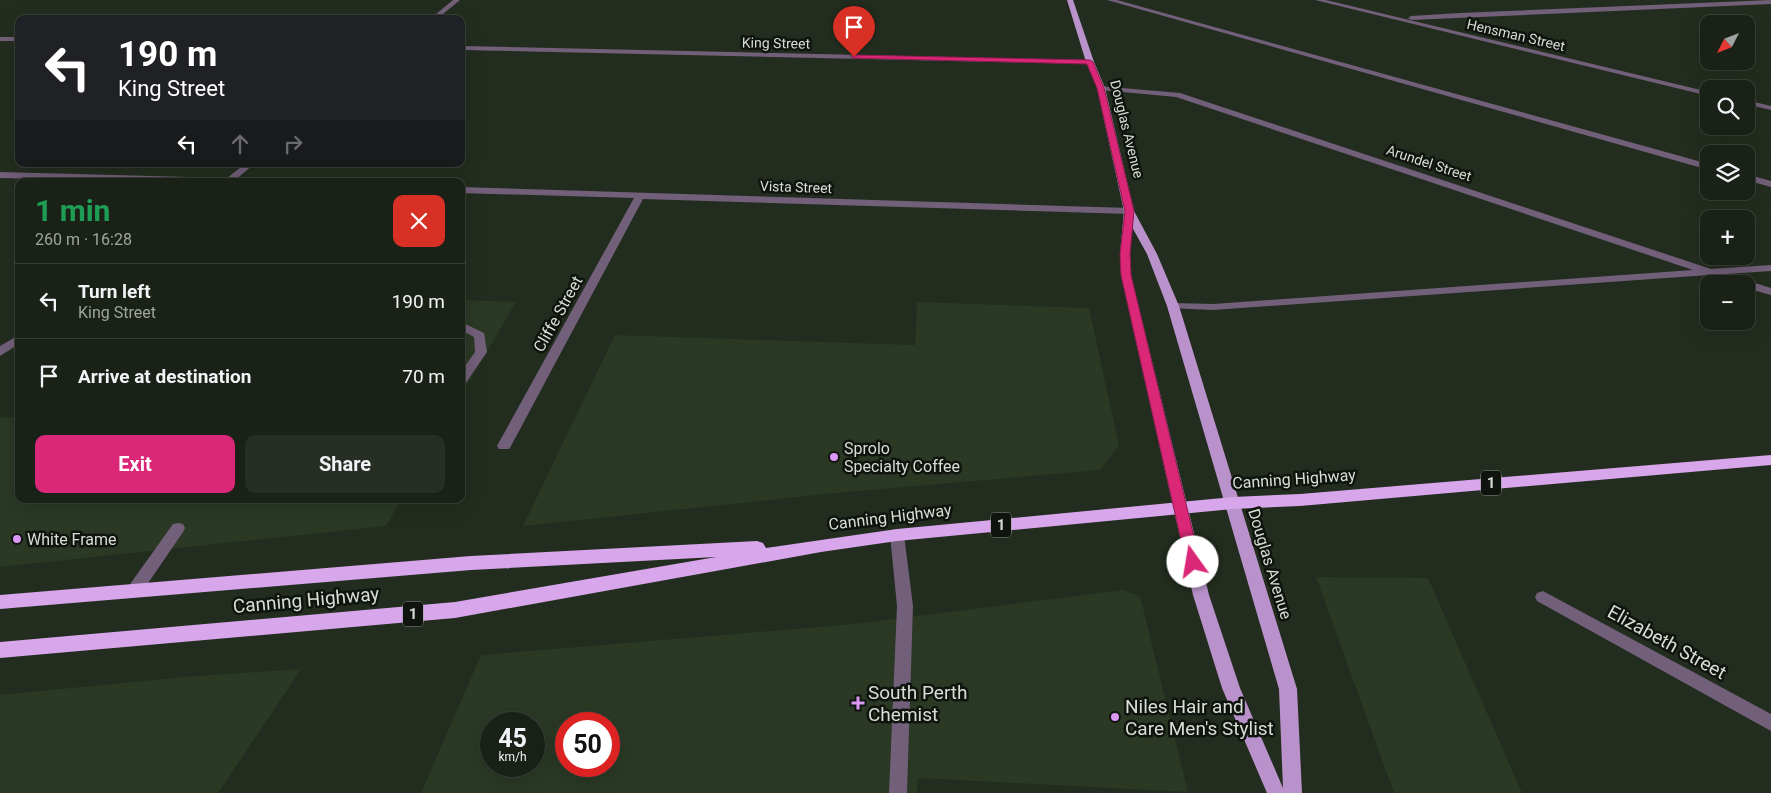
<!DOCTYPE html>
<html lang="en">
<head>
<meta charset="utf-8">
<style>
  :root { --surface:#1a2217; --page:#272f24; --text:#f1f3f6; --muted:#9fa4a1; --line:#383f36; --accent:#db2777 }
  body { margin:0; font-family:Roboto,sans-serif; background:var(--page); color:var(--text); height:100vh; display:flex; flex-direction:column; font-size:19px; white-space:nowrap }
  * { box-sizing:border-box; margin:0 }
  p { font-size:16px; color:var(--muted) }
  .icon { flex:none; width:28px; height:28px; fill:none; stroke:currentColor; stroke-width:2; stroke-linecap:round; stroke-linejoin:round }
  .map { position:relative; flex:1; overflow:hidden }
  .details { position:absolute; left:15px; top:178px; width:450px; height:325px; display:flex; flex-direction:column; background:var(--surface); border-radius:10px; box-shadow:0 5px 20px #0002,0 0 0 1px var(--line) }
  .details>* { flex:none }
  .top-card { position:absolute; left:15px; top:15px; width:450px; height:152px; border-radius:10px; box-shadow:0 5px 20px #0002,0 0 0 1px var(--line); background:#202124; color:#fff; overflow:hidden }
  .needle { width:32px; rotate:228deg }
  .tools { position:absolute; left:1700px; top:15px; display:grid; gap:10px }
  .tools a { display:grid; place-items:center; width:55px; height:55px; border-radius:10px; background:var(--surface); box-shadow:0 5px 20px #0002,0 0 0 1px var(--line); font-size:25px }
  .speed { position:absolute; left:480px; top:712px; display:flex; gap:10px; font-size:25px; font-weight:700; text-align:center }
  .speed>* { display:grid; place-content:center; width:65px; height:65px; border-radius:50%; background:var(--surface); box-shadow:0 5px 20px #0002,0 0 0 1px var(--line); line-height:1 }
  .speed small { font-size:12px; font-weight:400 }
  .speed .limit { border:8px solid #d22; background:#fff; color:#111 }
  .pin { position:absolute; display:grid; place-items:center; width:42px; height:42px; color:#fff; margin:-51px -21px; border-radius:50% 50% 50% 0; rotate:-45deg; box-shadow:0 0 5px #0007 }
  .pin .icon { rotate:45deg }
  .me { position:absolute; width:55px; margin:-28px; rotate:347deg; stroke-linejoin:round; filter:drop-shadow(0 0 4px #0008) }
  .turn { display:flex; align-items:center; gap:18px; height:105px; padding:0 20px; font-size:22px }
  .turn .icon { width:65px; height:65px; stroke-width:2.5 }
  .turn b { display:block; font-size:35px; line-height:42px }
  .lanes { display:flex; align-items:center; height:48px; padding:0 20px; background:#0003; justify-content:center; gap:25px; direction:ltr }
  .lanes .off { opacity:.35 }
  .round { display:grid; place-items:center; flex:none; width:52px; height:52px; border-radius:10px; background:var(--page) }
  .headline { display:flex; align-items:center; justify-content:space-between; height:85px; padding:0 20px }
  h1 { font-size:30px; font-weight:700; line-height:38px; color:#1e9e55 }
  .action { display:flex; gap:10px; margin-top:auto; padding:10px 20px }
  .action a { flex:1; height:58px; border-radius:10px; background:var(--accent); color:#fff; font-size:20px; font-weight:700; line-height:58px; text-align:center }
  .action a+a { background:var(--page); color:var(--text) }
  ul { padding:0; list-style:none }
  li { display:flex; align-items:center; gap:15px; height:75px; padding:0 20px; border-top:1px solid var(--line) }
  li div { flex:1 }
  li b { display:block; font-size:19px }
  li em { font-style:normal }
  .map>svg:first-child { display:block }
</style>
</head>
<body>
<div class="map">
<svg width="1771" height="793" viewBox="0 0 1771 793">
  <rect width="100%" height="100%" fill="#232d1f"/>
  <!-- built -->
  <path fill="#2a3824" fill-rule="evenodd" d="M 461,300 L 516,302 L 461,396 Z
    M 917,302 L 1089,308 L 1119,445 L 1100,470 L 836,493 L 523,526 L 615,335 L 915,345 Z
    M 0,417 L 19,418 L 19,499 L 402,499 L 386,526 L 0,567 Z
    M 1316,577 L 1428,578 L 1522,793 L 1394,793 Z
    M 1123,590 L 1140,596 L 1188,792 L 918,778 L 917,793 L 421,793 L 481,655 L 855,624 ZM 491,724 L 534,724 L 534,766 L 491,766 ZM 566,724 L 609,724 L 609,766 L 566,766 Z
    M 301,669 L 218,793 L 0,793 L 0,695 L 183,677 Z"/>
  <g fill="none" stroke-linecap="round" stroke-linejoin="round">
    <!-- minor -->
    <path fill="#725f7a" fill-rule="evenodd" d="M 453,0 L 460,0 L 437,19 L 430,19 Z
      M 1107,0 L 1117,0 L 1709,164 L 1709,170 Z
      M 1315,0 L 1326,0 L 1709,92 L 1709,96 Z
      M 1771,0 L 1771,4 L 1411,20 L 1408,18 L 1411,16 L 1460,13 Z
      M 0,37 L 19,37 L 19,41 L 0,41 Z
      M 461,46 L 1090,60 L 1094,62 L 1090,64 L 461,50 Z
      M 1098,86 L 1180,93 L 1711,269 L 1771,265 L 1771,271 L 1726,274 L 1771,288 L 1771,295 L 1746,288 L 1746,284 L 1734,284 L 1709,275 L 1213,310 L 1169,308 L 1167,306 L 1173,303 L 1213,304 L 1693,270 L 1176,97 L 1101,90 L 1098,90 Z
      M 1746,100 L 1771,106 L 1771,110 L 1746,104 Z
      M 245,164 L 254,164 L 234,181 L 134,181 L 0,178 L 0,172 L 227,178 Z
      M 1746,174 L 1771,181 L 1771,187 L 1746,180 Z
      M 461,187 L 1129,208 L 1134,211 L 1129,214 L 643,199 L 511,446 L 509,449 L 499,449 L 497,446 L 634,198 L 461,193 Z
      M 461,322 L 484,333 L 487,352 L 465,384 L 461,385 L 461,372 L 475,352 L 474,337 L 461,330 Z
      M 19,335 L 19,344 L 0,356 L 0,346 Z
      M 178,523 L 183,524 L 185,528 L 183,532 L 140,595 L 134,597 L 128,595 L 126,591 L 128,587 L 173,524 Z
      M 897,530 L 902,531 L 904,535 L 913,606 L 907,793 L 889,793 L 897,606 L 890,535 L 892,531 Z
      M 1543,591 L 1771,714 L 1771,731 L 1537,601 L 1535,597 L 1537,593 Z"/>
    <!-- major -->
    <path fill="#ba92cb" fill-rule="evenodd" d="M 1067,0 L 1073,0 L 1094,62 L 1105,88 L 1134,211 L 1157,254 L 1179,306 L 1297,689 L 1302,793 L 1267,793 L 1222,688 L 1193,595 L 1121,275 L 1120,254 L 1124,211 L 1097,88 L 1086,62 ZM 1132,227 L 1147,254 L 1167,306 L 1279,689 L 1283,788 L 1240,688 L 1209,595 L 1131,275 L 1130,254 Z"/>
    <!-- highway -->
    <path fill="#d7a6eb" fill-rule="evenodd" d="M 1771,455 L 1771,465 L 1300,506 L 1233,509 L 897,541 L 821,552 L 455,618 L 0,658 L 0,642 L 455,602 L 716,557 L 471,570 L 0,609 L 0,595 L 471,556 L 757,541 L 763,543 L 766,548 L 897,529 L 1233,497 L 1300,494 Z"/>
  </g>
  <!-- route -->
  <path fill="#db2777" stroke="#8e194d" d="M 854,55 L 1090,60 L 1093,62 L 1104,88 L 1134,211 L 1130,254 L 1131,275 L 1200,562 L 1198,566 L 1193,567 L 1188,566 L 1186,562 L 1121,275 L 1120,254 L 1125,211 L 1097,88 L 1087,64 L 852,58 L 852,55 Z"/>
  <!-- markers -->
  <g fill="#db99f5" stroke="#10140e" stroke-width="2">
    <circle cx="834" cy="457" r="5"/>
    <circle cx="17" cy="539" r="5"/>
    <path d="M855.5 695.5h5v5h5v5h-5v5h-5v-5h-5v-5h5z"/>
    <circle cx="1115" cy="717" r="5"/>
  </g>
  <g text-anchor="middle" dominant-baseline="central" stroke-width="5" stroke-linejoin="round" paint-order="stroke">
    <!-- far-street labels -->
    <g font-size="14" fill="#d8ded5" stroke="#10140e">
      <text transform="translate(1516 35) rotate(13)">Hensman Street</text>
      <text transform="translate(776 43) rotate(1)">King Street</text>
      <text transform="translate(1127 129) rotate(76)">Douglas Avenue</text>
      <text transform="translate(1429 163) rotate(18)">Arundel Street</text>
      <text transform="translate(796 187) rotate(2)">Vista Street</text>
    </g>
    <!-- shield labels -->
    <g fill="#10140e" stroke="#9ca199" stroke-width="1">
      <rect x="1481" y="470.5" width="20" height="25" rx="4"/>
      <rect x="991" y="512.5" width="20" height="25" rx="4"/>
      <rect x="403" y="601.5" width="20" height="25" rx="4"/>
    </g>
    <g font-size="15" font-weight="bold" fill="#d8ded5">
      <text x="1491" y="483">1</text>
      <text x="1001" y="525">1</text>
      <text x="413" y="614">1</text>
    </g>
    <!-- street labels -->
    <g font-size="16" fill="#d8ded5" stroke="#10140e">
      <text transform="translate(558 314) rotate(-61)">Cliffe Street</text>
      <text transform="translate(1294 479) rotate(-4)">Canning Highway</text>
      <text transform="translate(890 517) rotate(-7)">Canning Highway</text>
      <text transform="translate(1270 564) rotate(73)">Douglas Avenue</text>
    </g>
    <!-- poi labels -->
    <g font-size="16" fill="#d8ded5" stroke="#10140e" text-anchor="start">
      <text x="844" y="448">Sprolo<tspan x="844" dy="18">Specialty Coffee</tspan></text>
      <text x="27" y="539">White Frame</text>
    </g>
    <!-- near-street labels -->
    <g font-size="19" fill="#d8ded5" stroke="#10140e">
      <text transform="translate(306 600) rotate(-5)">Canning Highway</text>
      <text transform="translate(1667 642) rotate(29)">Elizabeth Street</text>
    </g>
    <!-- near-poi labels -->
    <g font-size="19" fill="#d8ded5" stroke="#10140e" text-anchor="start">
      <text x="868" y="692">South Perth<tspan x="868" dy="22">Chemist</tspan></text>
      <text x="1125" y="706">Niles Hair and<tspan x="1125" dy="22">Care Men's Stylist</tspan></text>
    </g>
  </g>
</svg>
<div class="tools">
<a><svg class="needle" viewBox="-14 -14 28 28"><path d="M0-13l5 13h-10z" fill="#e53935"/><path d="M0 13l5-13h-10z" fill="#9fa4a1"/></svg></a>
<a><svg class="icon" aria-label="search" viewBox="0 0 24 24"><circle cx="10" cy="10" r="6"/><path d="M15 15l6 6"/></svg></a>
<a><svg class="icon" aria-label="layers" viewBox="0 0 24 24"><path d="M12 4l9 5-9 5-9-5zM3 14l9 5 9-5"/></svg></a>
<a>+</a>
<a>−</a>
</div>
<div class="speed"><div>45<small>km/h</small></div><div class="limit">50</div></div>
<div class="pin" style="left:854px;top:57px;background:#d93025"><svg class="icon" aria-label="arrive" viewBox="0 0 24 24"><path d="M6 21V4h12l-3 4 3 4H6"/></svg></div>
<svg class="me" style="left:1193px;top:562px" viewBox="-20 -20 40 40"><circle r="19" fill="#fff"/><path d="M0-13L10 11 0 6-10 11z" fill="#db2777"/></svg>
<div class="top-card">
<div class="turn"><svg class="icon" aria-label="left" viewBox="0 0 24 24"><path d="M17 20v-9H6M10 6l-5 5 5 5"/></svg><div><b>190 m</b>King Street</div></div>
<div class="lanes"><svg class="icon" aria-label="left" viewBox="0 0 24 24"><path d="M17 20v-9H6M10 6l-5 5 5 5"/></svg><svg class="icon off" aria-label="ahead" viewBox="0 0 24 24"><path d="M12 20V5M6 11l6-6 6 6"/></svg><svg class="icon off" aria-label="right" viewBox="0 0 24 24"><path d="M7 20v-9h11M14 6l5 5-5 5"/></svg></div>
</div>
<section class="details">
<div class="headline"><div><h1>1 min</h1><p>260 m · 16:28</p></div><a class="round" style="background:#d93025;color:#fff"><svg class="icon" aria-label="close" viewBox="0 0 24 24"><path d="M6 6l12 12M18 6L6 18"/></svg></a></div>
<ul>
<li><svg class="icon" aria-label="left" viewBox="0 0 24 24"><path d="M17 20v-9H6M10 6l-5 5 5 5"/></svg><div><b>Turn left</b><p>King Street</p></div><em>190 m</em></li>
<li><svg class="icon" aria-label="arrive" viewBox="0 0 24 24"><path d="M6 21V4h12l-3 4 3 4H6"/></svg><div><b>Arrive at destination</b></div><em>70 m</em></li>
</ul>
<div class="action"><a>Exit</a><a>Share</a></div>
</section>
</div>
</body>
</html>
